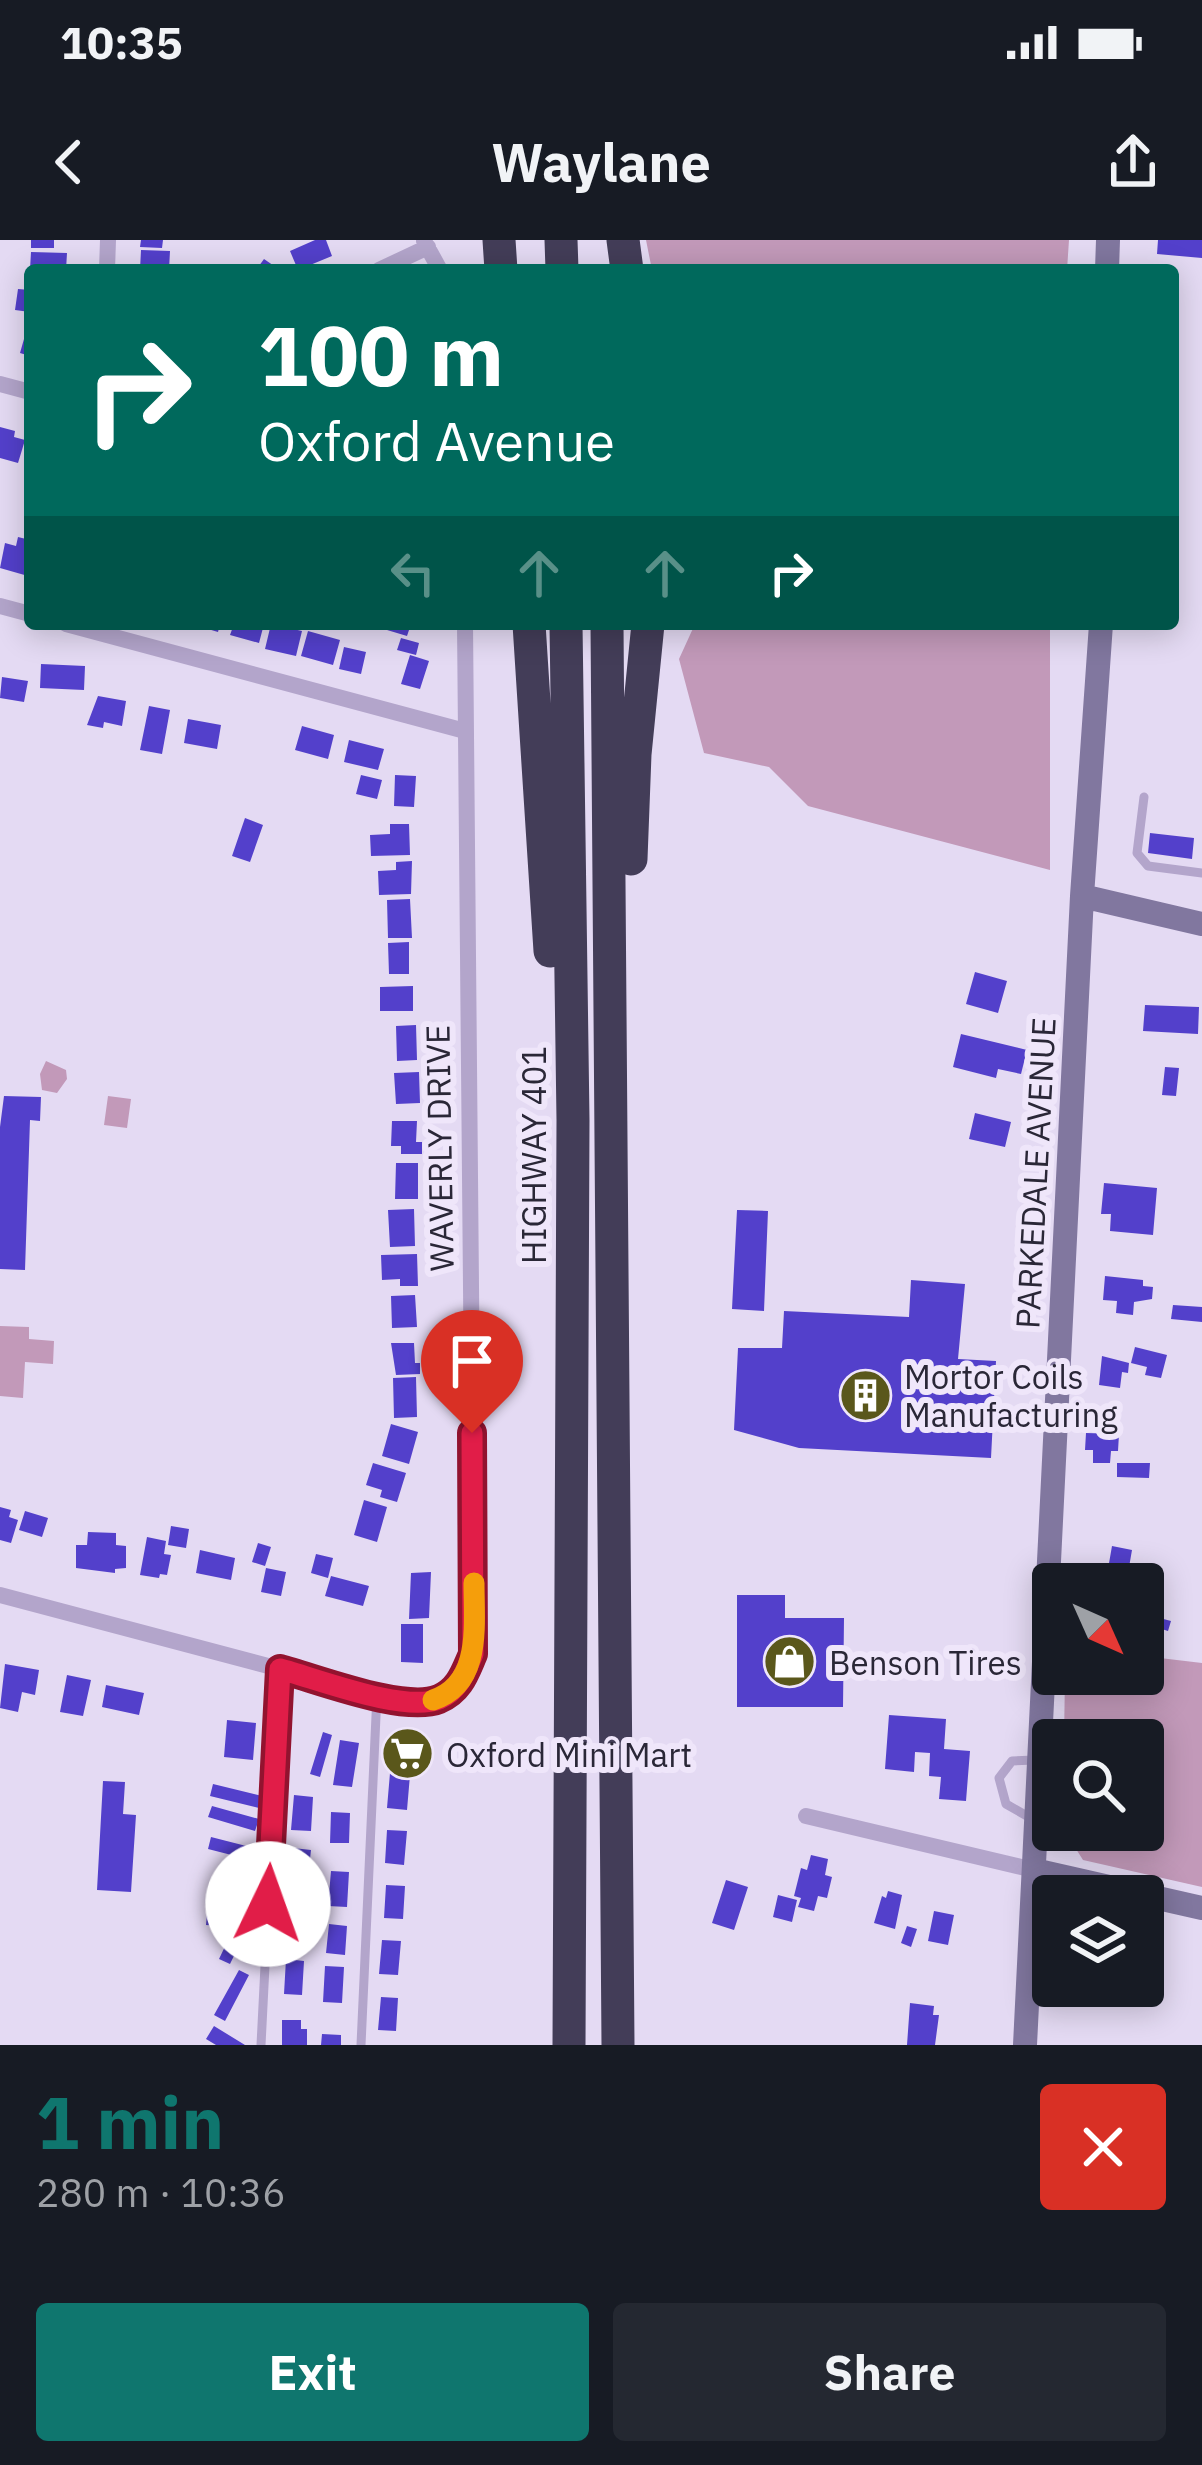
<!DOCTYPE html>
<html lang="en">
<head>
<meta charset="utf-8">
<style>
  :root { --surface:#171b24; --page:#242831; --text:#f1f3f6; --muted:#9ea1a6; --accent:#0f766e }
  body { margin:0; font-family:"IBM Plex Sans",sans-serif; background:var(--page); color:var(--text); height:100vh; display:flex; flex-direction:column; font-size:45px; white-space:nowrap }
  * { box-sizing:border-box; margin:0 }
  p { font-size:39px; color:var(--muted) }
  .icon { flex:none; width:66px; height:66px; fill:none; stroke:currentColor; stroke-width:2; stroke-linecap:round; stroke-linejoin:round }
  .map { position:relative; height:1805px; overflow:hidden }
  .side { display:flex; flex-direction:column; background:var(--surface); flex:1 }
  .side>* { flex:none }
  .banner { position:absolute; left:24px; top:24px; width:1155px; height:366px; border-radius:12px; box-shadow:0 6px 30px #0003; background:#00695c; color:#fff; overflow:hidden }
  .needle { width:78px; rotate:135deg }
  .controls { position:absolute; left:1032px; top:1323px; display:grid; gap:24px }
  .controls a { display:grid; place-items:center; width:132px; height:132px; border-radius:12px; background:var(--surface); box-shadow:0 6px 30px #0003; font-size:60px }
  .pin { position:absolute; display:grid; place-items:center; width:102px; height:102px; color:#fff; margin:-123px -51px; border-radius:50% 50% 50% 0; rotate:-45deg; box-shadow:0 0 12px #0007 }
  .pin .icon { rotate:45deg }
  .me { position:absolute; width:132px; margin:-66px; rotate:3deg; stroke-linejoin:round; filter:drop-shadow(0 0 9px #0008) }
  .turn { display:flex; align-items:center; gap:42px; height:252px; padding:0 36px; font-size:54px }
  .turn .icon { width:156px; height:156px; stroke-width:2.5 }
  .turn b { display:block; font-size:84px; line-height:102px }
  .lanes { display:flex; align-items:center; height:114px; padding:0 36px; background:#0003; justify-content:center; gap:60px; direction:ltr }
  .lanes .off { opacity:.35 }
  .round { display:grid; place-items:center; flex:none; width:126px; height:126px; border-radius:12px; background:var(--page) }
  .summary { display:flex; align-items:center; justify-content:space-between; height:204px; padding:0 36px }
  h1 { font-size:72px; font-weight:700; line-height:90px; color:var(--accent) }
  .button { display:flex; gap:24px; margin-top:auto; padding:24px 36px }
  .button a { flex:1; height:138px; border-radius:12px; background:var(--accent); color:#fff; font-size:48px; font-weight:700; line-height:138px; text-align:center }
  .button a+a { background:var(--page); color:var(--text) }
  .status { display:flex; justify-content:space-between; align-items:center; height:84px; padding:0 60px; background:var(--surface); direction:ltr }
  .status svg { height:33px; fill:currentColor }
  header { display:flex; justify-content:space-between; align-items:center; height:156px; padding:0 36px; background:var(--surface); font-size:54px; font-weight:700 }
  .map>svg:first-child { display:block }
</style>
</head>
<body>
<div class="status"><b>10:35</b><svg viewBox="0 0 49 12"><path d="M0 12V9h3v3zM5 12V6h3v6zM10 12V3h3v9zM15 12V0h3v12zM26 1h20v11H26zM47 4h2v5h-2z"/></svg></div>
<header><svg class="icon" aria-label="back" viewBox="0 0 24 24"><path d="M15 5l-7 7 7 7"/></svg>Waylane<svg class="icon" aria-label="share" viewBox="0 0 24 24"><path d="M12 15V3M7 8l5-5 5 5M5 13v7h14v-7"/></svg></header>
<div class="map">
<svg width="1202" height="1805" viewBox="0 0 1202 1805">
  <rect width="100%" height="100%" fill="#e4daf3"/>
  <!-- green -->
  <path fill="#c299b9" d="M 646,0 L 1069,0 L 1067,30 L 652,30 Z
    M 695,384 L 1050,384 L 1050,630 L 808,566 L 769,527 L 704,513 L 679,419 Z
    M 46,821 L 66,830 L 67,839 L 57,853 L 42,850 L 40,834 Z
    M 108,856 L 131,859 L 127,888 L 104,885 Z
    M 0,1086 L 29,1087 L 29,1099 L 54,1101 L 53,1124 L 25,1122 L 23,1158 L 0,1156 Z
    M 1143,1416 L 1202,1423 L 1202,1647 L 1083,1620 L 1064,1590 L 1143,1590 L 1143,1500 L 1064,1500 L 1065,1434 L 1143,1434 Z"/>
  <!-- building -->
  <path fill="#5340cb" d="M 31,0 L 54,0 L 54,8 L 31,8 Z
    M 141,0 L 163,0 L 162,8 L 140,7 Z
    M 315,0 L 326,0 L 332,16 L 298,30 L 290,11 Z
    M 1158,0 L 1202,0 L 1202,18 L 1157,14 Z
    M 141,10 L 170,11 L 169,30 L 140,30 Z
    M 31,12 L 67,13 L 66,30 L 30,30 Z
    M 264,19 L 280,30 L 256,30 Z
    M 18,49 L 30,50 L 30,72 L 15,70 Z
    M 26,92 L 30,93 L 30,116 L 20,113 Z
    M 0,187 L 15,191 L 14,197 L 25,200 L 18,223 L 0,218 Z
    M 18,297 L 30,300 L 28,336 L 0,328 L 5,303 L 16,306 Z
    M 191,384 L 220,384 L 218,392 Z
    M 234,384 L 264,384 L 259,403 L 230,395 Z
    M 271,384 L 302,391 L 296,416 L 265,409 Z
    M 389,384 L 411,384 L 407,396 L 387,390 Z
    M 308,391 L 340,400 L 333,425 L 301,416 Z
    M 401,398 L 419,403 L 416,415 L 397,410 Z
    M 344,407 L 366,412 L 361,434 L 339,429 Z
    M 410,415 L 429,421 L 420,449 L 401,444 Z
    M 41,424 L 85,426 L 84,450 L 40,448 Z
    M 2,437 L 28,441 L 24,462 L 0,458 Z
    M 98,456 L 126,461 L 122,486 L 104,482 L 103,488 L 87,485 Z
    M 149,466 L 170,470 L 162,514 L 140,510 Z
    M 188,479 L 221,485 L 217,509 L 184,503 Z
    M 302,486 L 334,495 L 328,519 L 295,510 Z
    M 349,500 L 384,509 L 378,530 L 344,522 Z
    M 361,535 L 382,540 L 377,559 L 356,554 Z
    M 395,535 L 416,536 L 414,567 L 394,566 Z
    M 245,578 L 263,585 L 250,622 L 232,616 Z
    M 390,584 L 409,584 L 410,615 L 371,616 L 370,595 L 390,594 Z
    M 1150,593 L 1194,598 L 1192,619 L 1148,613 Z
    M 412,621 L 411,654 L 379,655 L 378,631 L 396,630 L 396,622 Z
    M 410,659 L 412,698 L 388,698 L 387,660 Z
    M 409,702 L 409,734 L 389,734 L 388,703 Z
    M 975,732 L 1007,741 L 998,773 L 966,764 Z
    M 413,746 L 413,771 L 380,771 L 380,747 Z
    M 1145,765 L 1199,767 L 1198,794 L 1143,791 Z
    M 416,785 L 417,820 L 397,821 L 396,786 Z
    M 961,794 L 1027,810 L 1021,834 L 998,829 L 996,838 L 953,827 Z
    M 1165,827 L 1179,828 L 1176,856 L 1162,855 Z
    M 419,832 L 420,863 L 396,864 L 394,833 Z
    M 4,856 L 41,857 L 40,881 L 30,880 L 25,1030 L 0,1029 L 0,887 Z
    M 975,873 L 1011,882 L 1005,907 L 969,899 Z
    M 392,881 L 417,881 L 416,902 L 422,902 L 422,914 L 401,914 L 401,906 L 391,906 Z
    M 396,923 L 418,923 L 418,959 L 395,959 Z
    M 1104,943 L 1157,948 L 1153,995 L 1110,991 L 1111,974 L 1101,974 Z
    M 414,969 L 415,1006 L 390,1007 L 388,970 Z
    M 737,970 L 768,971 L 764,1071 L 732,1069 Z
    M 417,1014 L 418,1046 L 400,1046 L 400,1039 L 382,1040 L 381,1015 Z
    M 1105,1036 L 1143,1040 L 1143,1046 L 1153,1047 L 1152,1059 L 1134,1062 L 1133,1075 L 1116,1073 L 1117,1061 L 1103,1060 Z
    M 911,1040 L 965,1044 L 958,1119 L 996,1121 L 991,1218 L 799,1208 L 734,1190 L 738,1108 L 782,1108 L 784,1071 L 909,1077 Z
    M 415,1055 L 417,1087 L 392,1088 L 391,1056 Z
    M 1173,1065 L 1202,1067 L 1202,1082 L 1171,1079 Z
    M 391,1103 L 414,1103 L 415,1123 L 420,1123 L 420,1134 L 396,1135 Z
    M 1135,1107 L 1167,1115 L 1161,1138 L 1145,1135 L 1147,1127 L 1131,1123 Z
    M 1102,1116 L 1129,1123 L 1128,1133 L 1122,1132 L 1120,1148 L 1099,1145 Z
    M 416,1137 L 417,1177 L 394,1178 L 393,1138 Z
    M 391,1184 L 418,1192 L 409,1224 L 382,1216 Z
    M 1086,1193 L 1119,1194 L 1118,1211 L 1111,1211 L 1110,1223 L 1093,1223 L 1093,1210 L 1085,1210 Z
    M 373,1223 L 406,1233 L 397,1262 L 380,1257 L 382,1250 L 366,1245 Z
    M 1117,1223 L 1150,1223 L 1149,1238 L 1117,1237 Z
    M 364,1260 L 387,1267 L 377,1302 L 354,1295 Z
    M 0,1267 L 11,1270 L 9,1277 L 18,1280 L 11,1303 L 0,1300 Z
    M 25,1271 L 48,1278 L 42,1297 L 19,1290 Z
    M 171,1286 L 189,1289 L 186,1308 L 168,1305 Z
    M 88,1292 L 116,1293 L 116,1305 L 126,1306 L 126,1328 L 115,1329 L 115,1333 L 76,1328 L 76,1305 L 87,1305 Z
    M 147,1297 L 166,1301 L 164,1314 L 171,1315 L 167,1335 L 160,1334 L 159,1338 L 140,1335 Z
    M 258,1303 L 271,1307 L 265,1326 L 252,1322 Z
    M 1112,1306 L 1132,1310 L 1128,1333 L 1108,1329 Z
    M 200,1310 L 235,1318 L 231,1340 L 196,1333 Z
    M 316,1314 L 333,1318 L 328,1338 L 311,1333 Z
    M 266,1328 L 286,1332 L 281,1356 L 261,1352 Z
    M 431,1332 L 429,1378 L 409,1379 L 411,1333 Z
    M 331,1336 L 369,1346 L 363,1366 L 325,1356 Z
    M 737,1355 L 785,1355 L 785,1378 L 844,1378 L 843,1467 L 737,1467 Z
    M 1152,1376 L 1171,1381 L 1168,1391 L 1149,1385 Z
    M 401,1384 L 423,1384 L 423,1423 L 401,1422 Z
    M 5,1424 L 39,1430 L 35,1455 L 22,1452 L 18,1472 L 0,1468 Z
    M 67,1435 L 91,1440 L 83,1476 L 60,1472 Z
    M 106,1445 L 144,1453 L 139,1475 L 102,1467 Z
    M 889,1475 L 946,1479 L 944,1509 L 970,1511 L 966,1561 L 939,1559 L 941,1537 L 929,1536 L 930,1513 L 915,1512 L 914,1532 L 885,1529 Z
    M 227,1480 L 256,1483 L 253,1520 L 224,1517 Z
    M 323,1492 L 332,1495 L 320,1537 L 310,1534 Z
    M 340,1500 L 359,1503 L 352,1547 L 333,1545 Z
    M 394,1503 L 422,1506 L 419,1526 L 392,1522 Z
    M 390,1533 L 410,1535 L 407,1570 L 387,1568 Z
    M 103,1541 L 125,1542 L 123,1574 L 136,1575 L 131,1652 L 97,1650 Z
    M 213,1544 L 262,1556 L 259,1568 L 210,1556 Z
    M 294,1555 L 313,1557 L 311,1591 L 291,1590 Z
    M 212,1566 L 259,1579 L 255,1591 L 208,1577 Z
    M 331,1572 L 350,1573 L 349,1603 L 330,1603 Z
    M 387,1590 L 407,1591 L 404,1625 L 385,1623 Z
    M 211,1597 L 258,1609 L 255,1621 L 208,1609 Z
    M 293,1608 L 311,1610 L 307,1647 L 289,1645 Z
    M 811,1615 L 828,1619 L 825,1635 L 832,1637 L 827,1658 L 818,1656 L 814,1671 L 798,1667 L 801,1658 L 794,1656 L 801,1628 L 807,1630 Z
    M 331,1631 L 349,1632 L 347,1667 L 328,1666 Z
    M 726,1640 L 748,1647 L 734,1690 L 712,1683 Z
    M 210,1642 L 223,1644 L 219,1686 L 206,1685 Z
    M 386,1645 L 405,1646 L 403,1679 L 384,1678 Z
    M 888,1651 L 902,1655 L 895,1689 L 874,1683 L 882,1656 L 886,1658 Z
    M 778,1655 L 797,1660 L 792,1682 L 773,1677 Z
    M 290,1670 L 308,1671 L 305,1707 L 288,1705 Z
    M 934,1671 L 954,1675 L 948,1705 L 928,1701 Z
    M 241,1673 L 252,1679 L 230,1724 L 219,1719 Z
    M 329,1684 L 347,1686 L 345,1715 L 326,1713 Z
    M 907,1686 L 917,1689 L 911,1707 L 901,1703 Z
    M 382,1700 L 401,1701 L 398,1735 L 379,1734 Z
    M 286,1719 L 304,1721 L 302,1755 L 284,1754 Z
    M 325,1726 L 344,1727 L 342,1763 L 323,1762 Z
    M 239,1730 L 249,1735 L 225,1781 L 214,1775 Z
    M 381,1757 L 398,1758 L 396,1791 L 378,1790 Z
    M 910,1763 L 934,1766 L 933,1775 L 939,1775 L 935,1805 L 907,1805 Z
    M 282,1780 L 301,1780 L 301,1789 L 307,1789 L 307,1805 L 282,1805 Z
    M 214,1786 L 245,1805 L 216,1805 L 206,1799 Z
    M 322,1794 L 341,1795 L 341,1805 L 321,1805 Z"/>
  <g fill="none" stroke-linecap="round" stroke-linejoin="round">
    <!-- lane -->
    <path stroke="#b3a5cb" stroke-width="9" d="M 1144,557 L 1137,613 L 1148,626 L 1202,633
      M 1034,1520 L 1012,1521 L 999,1538 L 1006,1564 L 1034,1580
      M 261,1805 L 280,1429
      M 361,1805 L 377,1454"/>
    <!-- street -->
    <path stroke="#b3a5cb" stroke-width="16" d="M 424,1 L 440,30
      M 107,30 L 108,0
      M 379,30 L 428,7
      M 0,144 L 30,152
      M 0,366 L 30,374
      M 66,384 L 465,491
      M 0,1355 L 408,1463 C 467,1455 472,1434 474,1378 L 465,384
      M 806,1576 L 1034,1630"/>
    <!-- secondary -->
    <path stroke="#81779f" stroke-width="24" d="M 1107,30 L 1108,0
      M 1082,656 L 1202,684
      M 1034,1630 L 1202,1668
      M 1025,1805 L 1082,656 L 1101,384"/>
    <!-- highway -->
    <path stroke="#433d58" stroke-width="33" d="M 499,0 L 501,30
      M 561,0 L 562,30
      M 623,0 L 627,30
      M 529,384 L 550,711
      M 566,384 L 573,880 L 569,1805
      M 607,384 L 618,1805
      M 631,619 L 635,514 L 648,384"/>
  </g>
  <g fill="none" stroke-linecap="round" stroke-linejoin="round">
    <defs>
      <path id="route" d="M 268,1664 L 280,1429 C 318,1439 404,1473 439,1459 C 460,1450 465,1432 473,1414 L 472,1193"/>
    </defs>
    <!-- route casing -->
    <use href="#route" stroke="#92132f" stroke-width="30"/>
    <!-- route -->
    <use href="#route" stroke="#e11d48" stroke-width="21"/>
    <!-- slow -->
    <path stroke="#f59e0b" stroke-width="21" d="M 433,1460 C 482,1444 474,1385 474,1343"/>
  </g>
  <!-- icons -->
  <defs>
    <symbol id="building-disc" viewBox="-11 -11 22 22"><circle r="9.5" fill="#5a571b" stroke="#efe6fa"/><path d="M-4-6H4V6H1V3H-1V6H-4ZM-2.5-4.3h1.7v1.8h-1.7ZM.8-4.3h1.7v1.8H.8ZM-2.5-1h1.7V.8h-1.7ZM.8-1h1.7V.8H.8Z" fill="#fff"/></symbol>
    <symbol id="shop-disc" viewBox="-11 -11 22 22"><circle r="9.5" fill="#5a571b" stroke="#efe6fa"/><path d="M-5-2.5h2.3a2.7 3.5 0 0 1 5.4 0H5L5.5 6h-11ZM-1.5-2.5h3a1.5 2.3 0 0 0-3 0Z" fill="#fff"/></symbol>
    <symbol id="supermarket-disc" viewBox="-11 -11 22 22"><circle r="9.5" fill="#5a571b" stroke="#efe6fa"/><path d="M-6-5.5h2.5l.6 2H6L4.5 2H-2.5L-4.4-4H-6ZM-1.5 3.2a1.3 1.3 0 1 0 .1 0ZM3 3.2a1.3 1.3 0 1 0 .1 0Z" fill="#fff"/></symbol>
  </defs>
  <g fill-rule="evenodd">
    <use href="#building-disc" x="836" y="1126" width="59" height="59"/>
    <use href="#shop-disc" x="760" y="1392" width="59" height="59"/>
    <use href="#supermarket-disc" x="378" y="1484" width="59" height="59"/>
  </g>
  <g text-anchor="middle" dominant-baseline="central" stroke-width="12" stroke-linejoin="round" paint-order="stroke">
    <!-- street labels -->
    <g font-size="33" fill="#2a2737" stroke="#efe6fa">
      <text transform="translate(439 908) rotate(-91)">WAVERLY DRIVE</text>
      <text transform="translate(533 915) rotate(-90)">HIGHWAY 401</text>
      <text transform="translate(1035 933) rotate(-87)">PARKEDALE AVENUE</text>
    </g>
    <!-- poi labels -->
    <g font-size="33" fill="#2a2737" stroke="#efe6fa" text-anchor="start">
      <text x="904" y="1136">Mortor Coils<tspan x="904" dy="38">Manufacturing</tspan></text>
      <text x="829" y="1422">Benson Tires</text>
      <text x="446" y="1514">Oxford Mini Mart</text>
    </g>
  </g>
</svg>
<div class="controls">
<a><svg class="needle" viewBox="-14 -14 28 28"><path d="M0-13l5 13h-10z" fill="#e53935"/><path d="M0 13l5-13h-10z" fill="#9ea1a6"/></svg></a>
<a><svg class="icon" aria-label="search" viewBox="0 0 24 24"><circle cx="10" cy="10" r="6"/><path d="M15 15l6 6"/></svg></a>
<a><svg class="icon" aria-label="layers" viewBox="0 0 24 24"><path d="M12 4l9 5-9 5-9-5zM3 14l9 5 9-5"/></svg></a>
</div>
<div class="pin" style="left:472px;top:1193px;background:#d93025"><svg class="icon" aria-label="arrive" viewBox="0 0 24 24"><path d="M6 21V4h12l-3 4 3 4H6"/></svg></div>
<svg class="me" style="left:268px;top:1664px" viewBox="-20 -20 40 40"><circle r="19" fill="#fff"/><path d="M0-13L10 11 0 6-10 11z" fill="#e11d48"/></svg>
<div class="banner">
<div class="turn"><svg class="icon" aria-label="right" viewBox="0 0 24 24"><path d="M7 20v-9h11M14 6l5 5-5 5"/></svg><div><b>100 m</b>Oxford Avenue</div></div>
<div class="lanes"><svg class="icon off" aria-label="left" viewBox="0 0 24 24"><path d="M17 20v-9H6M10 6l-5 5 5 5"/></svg><svg class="icon off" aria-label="ahead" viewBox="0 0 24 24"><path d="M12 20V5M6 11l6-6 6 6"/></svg><svg class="icon off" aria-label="ahead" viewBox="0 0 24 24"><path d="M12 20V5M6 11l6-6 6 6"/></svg><svg class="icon" aria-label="right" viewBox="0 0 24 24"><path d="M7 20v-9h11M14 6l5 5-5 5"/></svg></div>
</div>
</div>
<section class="side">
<div class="summary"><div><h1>1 min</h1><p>280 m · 10:36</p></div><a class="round" style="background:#d93025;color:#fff"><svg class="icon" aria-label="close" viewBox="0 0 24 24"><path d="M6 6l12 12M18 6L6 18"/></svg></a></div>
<div class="button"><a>Exit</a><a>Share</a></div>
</section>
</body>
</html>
